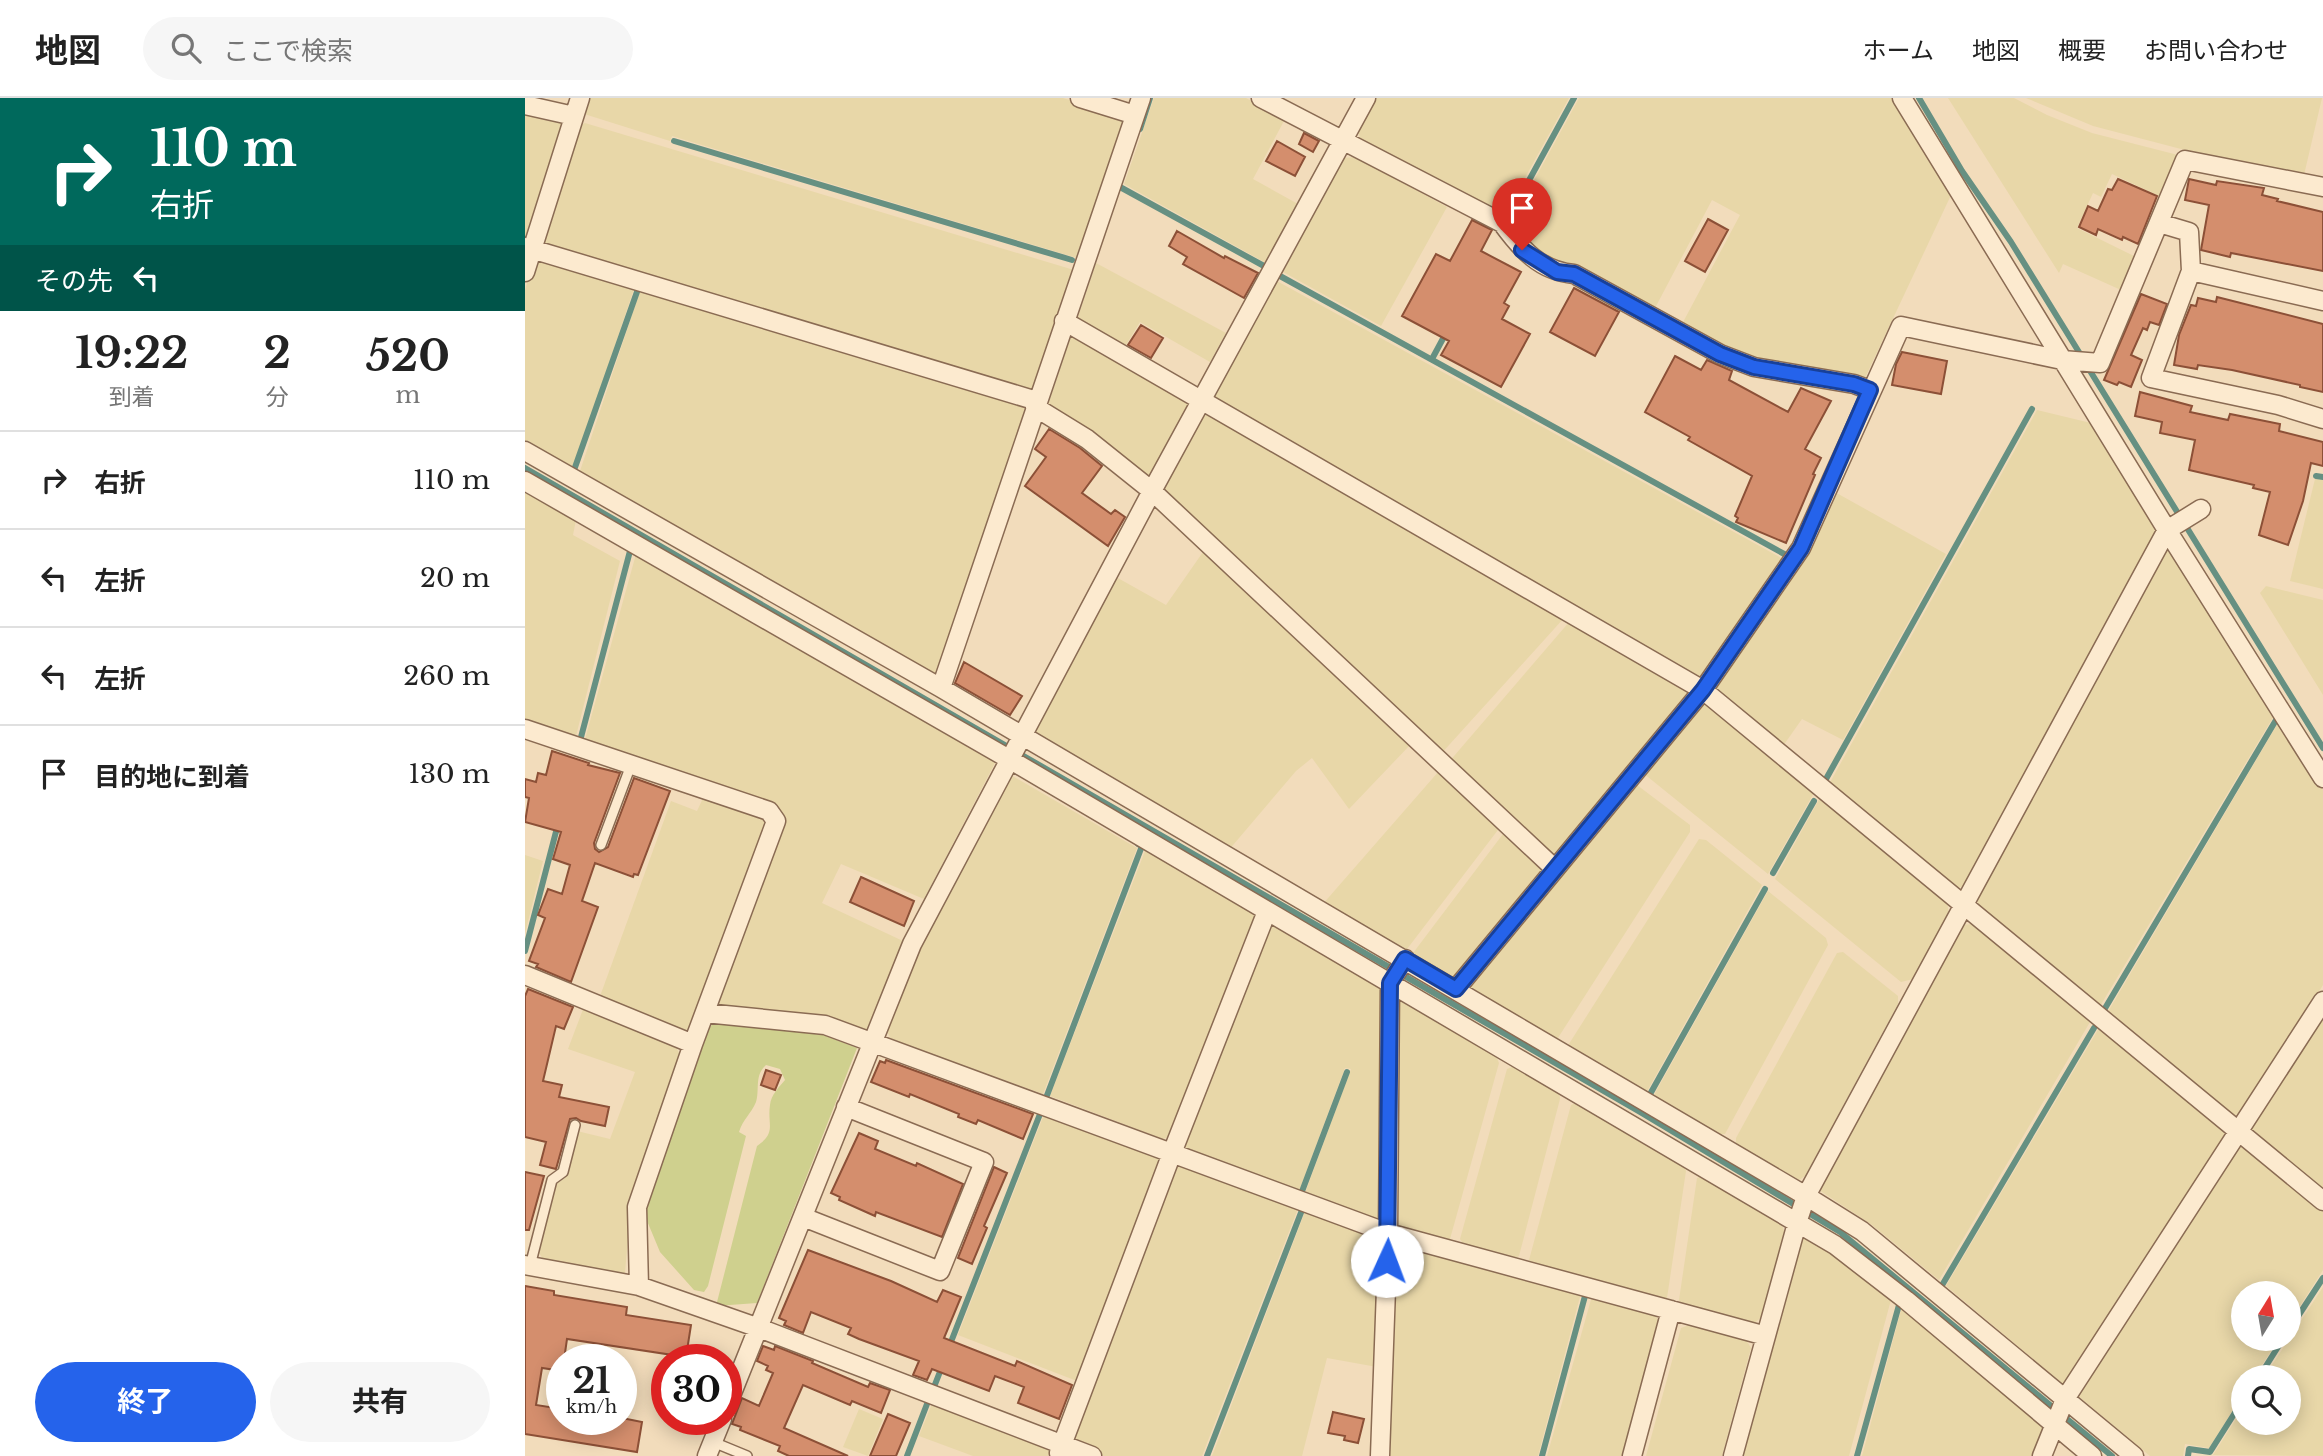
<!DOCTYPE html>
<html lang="ja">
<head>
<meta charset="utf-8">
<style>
  :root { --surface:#fff; --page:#f6f6f6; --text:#222; --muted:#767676; --line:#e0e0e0; --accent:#2563eb }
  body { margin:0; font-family:"Libre Baskerville","Noto Sans JP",serif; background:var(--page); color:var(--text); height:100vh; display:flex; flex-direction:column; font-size:26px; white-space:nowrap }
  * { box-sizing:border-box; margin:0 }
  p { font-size:23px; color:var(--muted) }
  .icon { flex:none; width:38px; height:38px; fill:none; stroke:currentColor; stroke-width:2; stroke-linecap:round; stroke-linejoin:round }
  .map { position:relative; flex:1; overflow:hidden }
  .details { display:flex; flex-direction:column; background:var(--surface); width:525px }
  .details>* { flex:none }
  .banner { background:#00695c; color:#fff; overflow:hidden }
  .needle { width:46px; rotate:11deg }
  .tools { position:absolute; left:1706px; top:1183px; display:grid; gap:14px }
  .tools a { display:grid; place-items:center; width:70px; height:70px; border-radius:50%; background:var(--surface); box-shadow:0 4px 18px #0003; font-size:35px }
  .speed { position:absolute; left:21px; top:1246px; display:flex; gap:14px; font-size:35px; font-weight:700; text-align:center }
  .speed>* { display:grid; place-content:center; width:91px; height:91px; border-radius:50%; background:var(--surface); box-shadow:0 4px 18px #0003; line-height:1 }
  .speed small { font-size:18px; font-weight:400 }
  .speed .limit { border:10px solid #d22; background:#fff; color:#111 }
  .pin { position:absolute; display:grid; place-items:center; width:60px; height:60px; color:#fff; margin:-72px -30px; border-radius:50% 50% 50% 0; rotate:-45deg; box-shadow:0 0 7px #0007 }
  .pin .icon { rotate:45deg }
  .me { position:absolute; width:77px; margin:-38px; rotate:2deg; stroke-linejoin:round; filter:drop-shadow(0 0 5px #0008) }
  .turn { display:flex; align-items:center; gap:24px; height:147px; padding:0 35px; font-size:32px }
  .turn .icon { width:91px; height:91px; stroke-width:2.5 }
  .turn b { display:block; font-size:49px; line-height:60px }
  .then { display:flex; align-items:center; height:66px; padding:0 35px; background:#0003; gap:14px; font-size:26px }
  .eta { display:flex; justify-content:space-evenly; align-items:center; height:119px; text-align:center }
  .eta b { font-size:42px; font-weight:700; line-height:49px }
  .action { display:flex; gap:14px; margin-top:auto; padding:14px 35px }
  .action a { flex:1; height:80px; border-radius:42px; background:var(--accent); color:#fff; font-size:28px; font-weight:700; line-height:80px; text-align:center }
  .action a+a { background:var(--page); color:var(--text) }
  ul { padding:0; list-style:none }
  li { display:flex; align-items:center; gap:21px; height:98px; padding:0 35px; border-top:2px solid var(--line) }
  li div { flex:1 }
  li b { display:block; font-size:26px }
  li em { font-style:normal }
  header { display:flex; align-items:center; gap:42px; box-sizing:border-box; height:98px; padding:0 35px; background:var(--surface); border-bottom:2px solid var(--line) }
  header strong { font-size:33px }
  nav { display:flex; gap:38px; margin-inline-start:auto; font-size:24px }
  .search { width:490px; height:63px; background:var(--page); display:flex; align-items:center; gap:18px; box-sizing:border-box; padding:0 24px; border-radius:38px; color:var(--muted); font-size:26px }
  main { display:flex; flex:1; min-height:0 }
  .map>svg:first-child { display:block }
</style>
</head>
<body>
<header>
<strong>地図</strong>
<div class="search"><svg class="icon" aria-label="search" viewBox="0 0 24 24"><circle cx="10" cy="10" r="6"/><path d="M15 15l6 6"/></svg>ここで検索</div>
<nav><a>ホーム</a><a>地図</a><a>概要</a><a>お問い合わせ</a></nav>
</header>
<main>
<section class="details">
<div class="banner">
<div class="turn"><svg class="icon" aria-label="right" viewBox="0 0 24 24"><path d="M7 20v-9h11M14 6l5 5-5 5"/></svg><div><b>110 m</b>右折</div></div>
<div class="then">その先<svg class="icon" aria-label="left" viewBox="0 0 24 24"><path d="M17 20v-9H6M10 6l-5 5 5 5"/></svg></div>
</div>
<div class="eta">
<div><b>19:22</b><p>到着</p></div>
<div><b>2</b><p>分</p></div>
<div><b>520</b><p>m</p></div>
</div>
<ul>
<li><svg class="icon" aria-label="right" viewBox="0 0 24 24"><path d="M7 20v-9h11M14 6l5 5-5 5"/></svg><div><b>右折</b></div><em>110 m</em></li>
<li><svg class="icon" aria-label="left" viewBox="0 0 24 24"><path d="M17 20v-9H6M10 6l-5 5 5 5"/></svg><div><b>左折</b></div><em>20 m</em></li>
<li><svg class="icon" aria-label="left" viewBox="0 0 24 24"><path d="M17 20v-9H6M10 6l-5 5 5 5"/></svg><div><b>左折</b></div><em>260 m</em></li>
<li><svg class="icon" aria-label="arrive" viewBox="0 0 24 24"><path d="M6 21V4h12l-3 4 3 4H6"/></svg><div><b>目的地に到着</b></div><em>130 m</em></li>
</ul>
<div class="action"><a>終了</a><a>共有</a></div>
</section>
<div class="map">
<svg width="1798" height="1358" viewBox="0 0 1798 1358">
  <rect width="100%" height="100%" fill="#f2dcbb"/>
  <!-- farmland -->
  <path fill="#e8d7a8" d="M 61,0 L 538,0 L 596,18 L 599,27 L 552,160 L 147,38 L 145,43 L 56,15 Z
    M 629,0 L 721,0 L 760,21 L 728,81 L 773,106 L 741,165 L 599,86 Z
    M 851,0 L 1044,0 L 979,118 L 837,45 L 833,34 Z
    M 1054,0 L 1368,0 L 1427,95 L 1340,280 L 1230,265 L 1156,228 L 1215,117 L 1187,102 L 1129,212 L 1087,189 L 999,147 L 986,125 Z
    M 1423,0 L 1489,0 L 1522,17 L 1567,35 L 1653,57 L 1634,98 L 1587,76 L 1576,99 L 1568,95 L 1552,130 L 1611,159 L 1596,192 L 1538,166 L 1534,175 Z
    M 1501,0 L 1797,0 L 1779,77 L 1669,56 L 1656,51 L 1568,28 Z
    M 0,11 L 40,20 L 3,142 L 0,143 Z
    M 60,25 L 549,172 L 508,293 L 14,144 L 53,28 Z
    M 830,59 L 922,109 L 856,228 L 758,174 L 819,60 Z
    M 18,160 L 110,188 L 48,372 L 0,344 L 0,192 L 9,163 Z
    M 571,165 L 701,235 L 685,264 L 615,224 L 598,252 L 551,225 Z
    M 750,182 L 1258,461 L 1178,579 L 1169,580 L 690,303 L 688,296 Z
    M 116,190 L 498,304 L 503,312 L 416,574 L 409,581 L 54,376 Z
    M 548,232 L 667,301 L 623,381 L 523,307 Z
    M 1512,312 L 1570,326 L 1630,426 L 1629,440 L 1441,787 L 1430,791 L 1303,688 Z
    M 680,313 L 1039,520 L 915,657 L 639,397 L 639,390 Z
    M 1790,381 L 1798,382 L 1798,491 L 1765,483 Z
    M 0,393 L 51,422 L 48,437 L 95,463 L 50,642 L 0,625 Z
    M 1308,393 L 1421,456 L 1318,642 L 1277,621 L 1258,648 L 1190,593 L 1191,584 Z
    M 1647,449 L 1750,616 L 1574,910 L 1454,811 L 1451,796 L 1639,451 Z
    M 678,454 L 886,646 L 824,711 L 787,660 L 771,673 L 703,753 L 508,637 L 591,479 L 641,507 Z
    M 111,456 L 468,661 L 470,665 L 399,801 L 316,766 L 297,805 L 378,843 L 341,933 L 190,911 L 256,722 L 59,645 Z
    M 1741,488 L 1798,502 L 1798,597 L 1735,495 Z
    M 1045,523 L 1157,589 L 1163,595 L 1030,761 L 923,665 Z
    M 1175,604 L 1181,605 L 1290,693 L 1243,776 L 1118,675 Z
    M 1753,625 L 1758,627 L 1798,692 L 1798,887 L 1715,1016 L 1705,1018 L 1581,917 Z
    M 914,673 L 976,728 L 879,855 L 797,807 Z
    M 484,676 L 612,750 L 518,996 L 366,941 L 361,932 L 392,850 Z
    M 1108,684 L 1165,727 L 1165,734 L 1031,943 L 946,892 L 944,882 Z
    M 179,698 L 233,717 L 240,725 L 168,927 L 158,935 L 74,901 L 146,703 L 172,713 Z
    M 1296,698 L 1422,804 L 1424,816 L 1388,881 L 1376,884 L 1250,781 Z
    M 981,732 L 1023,771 L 928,883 L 885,859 Z
    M 1174,741 L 1181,742 L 1237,787 L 1120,997 L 1042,949 Z
    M 620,753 L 731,814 L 733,823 L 646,1038 L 638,1041 L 525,998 Z
    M 0,757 L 18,763 L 0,836 Z
    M 1243,793 L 1301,840 L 1303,847 L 1200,1036 L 1195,1036 L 1129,997 Z
    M 748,825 L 853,886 L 860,896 L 858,1122 L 851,1127 L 780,1095 L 826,971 L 820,970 L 774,1093 L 659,1049 L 741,826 Z
    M 1448,826 L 1565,924 L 1414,1182 L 1347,1127 L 1291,1090 L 1435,827 Z
    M 1318,854 L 1373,898 L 1373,906 L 1280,1078 L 1274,1082 L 1211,1046 L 1211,1040 L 1312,855 Z
    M 875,900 L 969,953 L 974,965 L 925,1141 L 919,1143 L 877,1132 L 867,1122 L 871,901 Z
    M 60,906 L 150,947 L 154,955 L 153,974 L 106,1103 L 100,1175 L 93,1178 L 18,1161 L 14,1155 L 31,1086 L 40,1080 L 52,1033 L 85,1041 L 110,974 L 43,951 Z
    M 1798,911 L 1798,1096 L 1724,1034 L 1725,1024 Z
    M 1574,930 L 1698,1032 L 1701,1040 L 1545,1282 L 1538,1286 L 1421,1188 Z
    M 992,967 L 1034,992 L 1035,1001 L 994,1158 L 985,1162 L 940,1149 L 935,1141 L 982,971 Z
    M 1053,1004 L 1156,1062 L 1161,1073 L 1142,1200 L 1134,1204 L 1008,1169 L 1004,1162 L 1046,1007 Z
    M 520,1014 L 630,1056 L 636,1064 L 552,1283 L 433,1237 Z
    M 1710,1047 L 1719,1048 L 1798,1113 L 1798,1172 L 1764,1225 L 1764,1195 L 1718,1195 L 1718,1241 L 1754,1241 L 1729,1279 L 1718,1279 L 1718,1296 L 1684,1350 L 1660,1346 L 1658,1358 L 1625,1358 L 1552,1297 Z
    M 659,1064 L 774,1108 L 677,1358 L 579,1358 L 551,1347 L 548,1340 L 650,1068 Z
    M 1178,1078 L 1255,1122 L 1260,1135 L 1237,1219 L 1225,1228 L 1159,1211 L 1154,1202 L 1172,1080 Z
    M 781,1111 L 851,1137 L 857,1145 L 852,1269 L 802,1260 L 777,1358 L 687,1358 Z
    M 1278,1138 L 1286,1140 L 1367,1198 L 1324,1358 L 1215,1358 L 1273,1141 Z
    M 876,1144 L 1056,1195 L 1013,1358 L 861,1358 L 868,1149 Z
    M 1798,1189 L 1798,1358 L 1688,1357 L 1718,1310 L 1718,1325 L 1764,1325 L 1764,1279 L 1739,1279 Z
    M 1067,1198 L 1129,1215 L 1135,1225 L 1100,1358 L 1022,1358 Z
    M 1378,1205 L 1515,1322 L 1519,1329 L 1518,1337 L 1509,1358 L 1337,1358 Z
    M 1167,1226 L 1220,1240 L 1226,1250 L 1197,1358 L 1121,1358 L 1156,1230 Z
    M 408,1303 L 522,1346 L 525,1353 L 523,1358 L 448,1358 L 394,1338 Z
    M 334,1311 L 358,1321 L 343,1358 L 318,1349 Z"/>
  <!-- green -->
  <path fill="#cfd08e" d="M 188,925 L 298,937 L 332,950 L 232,1205 L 191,1208 L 232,1048 C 252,1034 242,1027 245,1007 C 246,997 254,989 260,982 L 255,971 L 241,967 C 229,977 235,992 231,1004 C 226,1016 218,1021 214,1034 L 221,1038 L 183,1188 L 179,1194 L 169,1192 L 135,1154 L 120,1118 L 128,1085 L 184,931 Z"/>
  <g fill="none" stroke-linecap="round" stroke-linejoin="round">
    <!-- stream -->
    <path stroke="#669082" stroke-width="6" d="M 1394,0 L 1437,73 L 1486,144 L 1557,259
      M 615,31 L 625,0
      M 149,43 L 547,162
      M 595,89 L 739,168
      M 984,119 L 1049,0
      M 755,178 L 1261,457
      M 907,261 L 921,235
      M 1562,268 L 1798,650
      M 0,370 L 1115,1014 L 1315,1134 L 1587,1358
      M 48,375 L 113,191
      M 1791,378 L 1798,379
      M 55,643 L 105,453
      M 1301,681 L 1507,311
      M 1248,775 L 1289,703
      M 0,853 L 33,726
      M 1579,912 L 1751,622
      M 521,1000 L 617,748 L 613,746
      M 1129,1001 L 1124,998 L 1240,791
      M 779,1098 L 776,1096 L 822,974
      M 1416,1189 L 1569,930
      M 1764,1232 L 1798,1180
      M 424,1249 L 515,1016
      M 1734,1279 L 1758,1241
      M 409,1289 L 418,1266
      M 382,1358 L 402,1306
      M 682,1358 L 777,1112
      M 1017,1358 L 1060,1198
      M 1332,1358 L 1374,1207
      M 1663,1358 L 1664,1351 L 1685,1354 L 1718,1302"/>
  </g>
  <!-- building -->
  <path fill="#d48e6d" stroke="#8c5037" stroke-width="2" d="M 779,35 L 794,43 L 788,54 L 774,46 Z
    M 752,43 L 780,59 L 770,78 L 741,63 Z
    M 1593,81 L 1632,98 L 1613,146 L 1598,139 L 1597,142 L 1573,131 L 1571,137 L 1554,129 L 1563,108 L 1573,113 L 1583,91 L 1587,92 Z
    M 1664,81 L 1691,87 L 1692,83 L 1739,90 L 1737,97 L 1753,101 L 1752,103 L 1798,114 L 1798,173 L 1706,155 L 1705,159 L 1676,152 L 1684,107 L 1660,102 Z
    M 1183,121 L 1203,132 L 1180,174 L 1160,163 Z
    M 947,122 L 967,132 L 956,153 L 996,174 L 979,205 L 984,208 L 977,221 L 1005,236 L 976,289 L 916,257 L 924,243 L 877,218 L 911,156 L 925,163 Z
    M 652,133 L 699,160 L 700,158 L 733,175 L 719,200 L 658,166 L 662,159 L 644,148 Z
    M 1049,190 L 1094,214 L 1070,258 L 1025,234 Z
    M 1616,196 L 1642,206 L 1634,227 L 1625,224 L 1622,232 L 1618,230 L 1606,257 L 1617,262 L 1606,289 L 1594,284 L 1592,287 L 1579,282 Z
    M 1692,199 L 1798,226 L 1798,294 L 1775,289 L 1775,287 L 1707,272 L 1673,267 L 1672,271 L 1649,267 L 1654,237 L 1666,207 L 1671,208 L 1673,200 L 1691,204 Z
    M 616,227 L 638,240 L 626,260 L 603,247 Z
    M 1377,254 L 1422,263 L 1416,296 L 1367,287 L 1371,266 Z
    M 1150,258 L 1176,272 L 1182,262 L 1207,273 L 1204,282 L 1263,314 L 1276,290 L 1306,303 L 1280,351 L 1296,360 L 1288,376 L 1290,377 L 1261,445 L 1211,424 L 1213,420 L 1210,418 L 1227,378 L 1163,342 L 1165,339 L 1120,314 Z
    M 1615,294 L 1667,308 L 1665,314 L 1703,322 L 1705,316 L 1755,326 L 1754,333 L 1798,344 L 1798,368 L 1786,365 L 1778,403 L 1763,447 L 1734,437 L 1745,394 L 1728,390 L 1729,387 L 1664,372 L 1670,342 L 1635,335 L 1637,324 L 1610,318 Z
    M 524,331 L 555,350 L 577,368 L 557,395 L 586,416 L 590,412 L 600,419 L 583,448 L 500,388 L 521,359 L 510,351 Z
    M 439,564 L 497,598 L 485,617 L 430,585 Z
    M 27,653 L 64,665 L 63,667 L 95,675 L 69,745 L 70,751 L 74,754 L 83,749 L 109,680 L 145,693 L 113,777 L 109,776 L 108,779 L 70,765 L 57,803 L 73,809 L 46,884 L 11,869 L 13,866 L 4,863 L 20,820 L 13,817 L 23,791 L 37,796 L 45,767 L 28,761 L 36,734 L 0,724 L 4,700 L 0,699 L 0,681 L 11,684 L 13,675 L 21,677 Z
    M 336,779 L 389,803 L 379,828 L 325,804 Z
    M 3,891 L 48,909 L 39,931 L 31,928 L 18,983 L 37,987 L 34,999 L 84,1009 L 80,1028 L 56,1023 L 51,1020 L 45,1021 L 31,1071 L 15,1067 L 21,1044 L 0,1039 L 0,898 Z
    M 361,962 L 508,1016 L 498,1041 L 453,1022 L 451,1026 L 433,1019 L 434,1016 L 385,996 L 384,999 L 346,984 L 355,963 L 360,965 Z
    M 241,972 L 256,977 L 250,992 L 236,987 Z
    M 334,1035 L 353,1043 L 350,1051 L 391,1068 L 392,1065 L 438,1086 L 417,1139 L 351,1114 L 350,1118 L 314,1102 L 315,1099 L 306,1095 Z
    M 469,1069 L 482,1075 L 459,1128 L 462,1130 L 447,1166 L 433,1160 Z
    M 0,1074 L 19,1078 L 4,1132 L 0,1132 Z
    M 283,1152 L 366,1183 L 412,1204 L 418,1192 L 436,1199 L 419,1240 L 490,1268 L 492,1263 L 547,1287 L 534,1321 L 493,1305 L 499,1289 L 470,1278 L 464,1293 L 407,1271 L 402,1282 L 388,1277 L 394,1263 L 334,1241 L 323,1236 L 326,1230 L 286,1214 L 278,1235 L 259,1227 L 261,1223 L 254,1220 Z
    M 0,1188 L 29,1193 L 29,1197 L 102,1209 L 101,1217 L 166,1227 L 161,1259 L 42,1241 L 39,1262 L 37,1262 L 37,1273 L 17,1270 L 11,1307 L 37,1311 L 37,1321 L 102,1321 L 117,1324 L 112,1354 L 0,1336 Z
    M 238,1248 L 249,1252 L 250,1248 L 288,1263 L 287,1265 L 343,1289 L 345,1285 L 365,1292 L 356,1315 L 327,1303 L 325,1307 L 278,1287 L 259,1330 L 323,1358 L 264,1358 L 253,1353 L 255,1348 L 215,1332 L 216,1329 L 207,1326 L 217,1300 L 234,1308 L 248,1275 L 241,1272 L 243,1268 L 232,1263 Z
    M 808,1314 L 839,1321 L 833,1345 L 819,1342 L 820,1338 L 803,1335 Z
    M 363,1316 L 385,1325 L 371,1358 L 345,1358 Z"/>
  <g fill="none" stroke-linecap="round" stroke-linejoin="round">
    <defs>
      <path id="lane" d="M 76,747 L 106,667
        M 5,1168 L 27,1082 L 38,1074 L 50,1027
        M 188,1344 L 222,1358"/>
      <path id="street" d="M 555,0 L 610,17
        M 736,0 L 977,125 C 996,151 1015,173 1049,176 L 1195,256 L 1229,269 L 1329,286 L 1345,292
        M 1377,0 L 1642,432 L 1798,680
        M 0,7 L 49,18
        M 1634,125 L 1664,134 L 1666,173 L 1626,280 L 1753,307 L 1798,321
        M 0,149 L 512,303
        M 1666,173 L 1798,203
        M 0,174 L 55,0
        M 539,223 L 1178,592 L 1798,1103
        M 510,309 L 562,341 L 627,393 L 1030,771
        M 0,353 L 416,590 L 1281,1098 L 1337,1133 L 1609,1358
        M 0,383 L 484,661 L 1310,1147 L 1381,1202 L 1567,1358
        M 416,590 L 616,0
        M 0,631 L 244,713 L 251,723 L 168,946 L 112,1109 L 114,1188
        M 0,877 L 168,946
        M 931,891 L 1178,592 L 1276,450 L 1376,228 L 1537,262 L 1575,265 L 1660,62 L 1798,89
        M 180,915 L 300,927 L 863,1135 L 1241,1238
        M 278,1119 L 415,1173 L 459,1064 L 321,1009
        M 0,1167 L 114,1188 L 234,1230 L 567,1358
        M 201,1310 L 387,846 L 627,393 L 841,0
        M 534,1355 L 647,1055 L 742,813
        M 182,1358 L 197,1321
        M 855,1358 L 863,1135 L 865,885 L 880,861
        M 1107,1358 L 1146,1212
        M 1208,1358 L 1272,1125 L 1281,1098 L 1642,432 L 1676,411
        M 1517,1358 L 1540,1301 L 1798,903"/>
    </defs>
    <!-- lane casing -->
    <use href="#lane" stroke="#8a6b53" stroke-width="12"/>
    <!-- street casing -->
    <use href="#street" stroke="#8a6b53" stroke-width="21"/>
    <!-- lane -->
    <use href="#lane" stroke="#fceacf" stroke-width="9"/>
    <!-- street -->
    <use href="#street" stroke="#fceacf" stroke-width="18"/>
  </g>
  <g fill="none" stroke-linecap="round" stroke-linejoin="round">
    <defs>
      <path id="route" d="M 862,1163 L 865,885 L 880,861 L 931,891 L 1178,592 L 1276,450 L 1345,292 L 1329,286 L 1229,269 L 1195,256 L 1049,176 L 1032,174 L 997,152"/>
    </defs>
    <!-- route casing -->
    <use href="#route" stroke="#184099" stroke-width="18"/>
    <!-- route -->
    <use href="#route" stroke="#2563eb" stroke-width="12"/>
  </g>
</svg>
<div class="tools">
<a><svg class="needle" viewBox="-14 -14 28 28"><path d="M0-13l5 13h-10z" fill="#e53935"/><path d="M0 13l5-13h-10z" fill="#767676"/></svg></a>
<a><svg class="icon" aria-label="search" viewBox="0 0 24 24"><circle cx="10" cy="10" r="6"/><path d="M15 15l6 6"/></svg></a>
</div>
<div class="speed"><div>21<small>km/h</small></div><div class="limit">30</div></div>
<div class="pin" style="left:997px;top:152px;background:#d93025"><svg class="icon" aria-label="arrive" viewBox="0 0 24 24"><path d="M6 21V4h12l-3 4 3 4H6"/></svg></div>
<svg class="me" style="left:862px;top:1163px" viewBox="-20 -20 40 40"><circle r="19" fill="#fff"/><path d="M0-13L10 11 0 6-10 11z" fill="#2563eb"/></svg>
</div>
</main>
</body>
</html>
